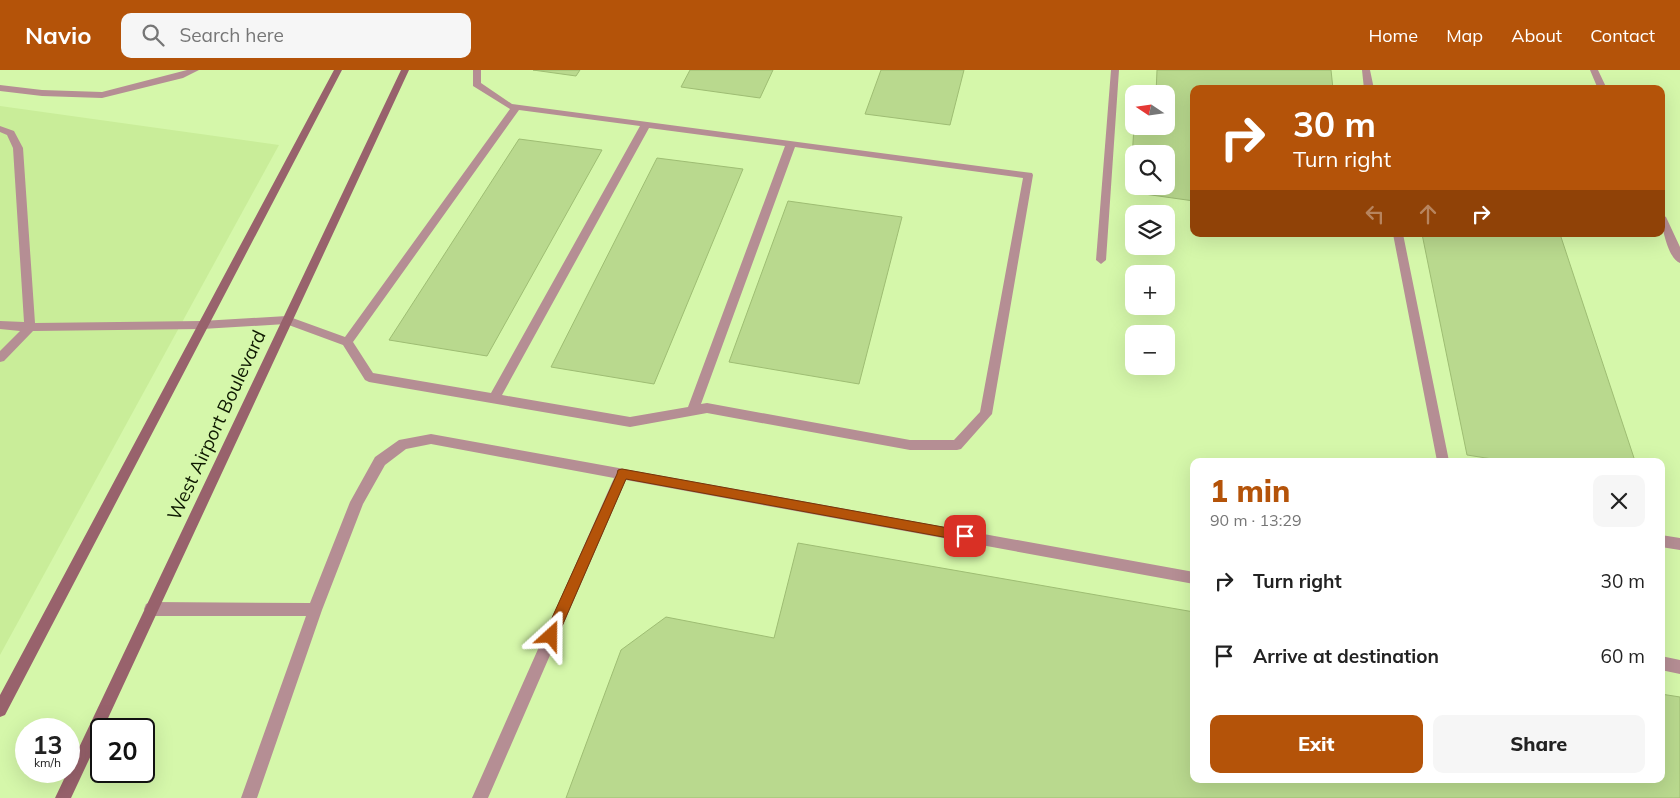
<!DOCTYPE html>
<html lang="en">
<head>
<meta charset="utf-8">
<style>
  :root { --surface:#fff; --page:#f6f6f6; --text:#222; --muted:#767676; --accent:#b45309 }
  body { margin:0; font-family:Mulish,sans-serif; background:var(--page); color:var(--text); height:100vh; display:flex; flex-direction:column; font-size:19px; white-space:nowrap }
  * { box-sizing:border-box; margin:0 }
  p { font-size:16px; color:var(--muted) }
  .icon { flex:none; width:28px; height:28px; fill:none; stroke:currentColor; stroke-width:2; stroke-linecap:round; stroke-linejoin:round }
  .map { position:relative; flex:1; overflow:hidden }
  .panel { position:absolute; left:1190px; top:388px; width:475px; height:325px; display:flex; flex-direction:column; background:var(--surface); border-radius:10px; box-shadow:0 5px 20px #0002 }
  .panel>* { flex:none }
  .top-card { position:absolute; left:1190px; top:15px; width:475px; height:152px; border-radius:10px; box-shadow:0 5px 20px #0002; background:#b45309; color:#fff; overflow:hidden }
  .needle { width:32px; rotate:283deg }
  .controls { position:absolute; left:1125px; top:15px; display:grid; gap:10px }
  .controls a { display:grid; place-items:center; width:50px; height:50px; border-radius:10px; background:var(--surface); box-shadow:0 5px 20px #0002; font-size:25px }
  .speed { position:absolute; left:15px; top:648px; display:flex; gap:10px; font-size:25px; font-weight:700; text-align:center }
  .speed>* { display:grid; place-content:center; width:65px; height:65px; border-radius:50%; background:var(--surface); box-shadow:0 5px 20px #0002; line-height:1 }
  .speed small { font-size:12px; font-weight:400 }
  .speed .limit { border:2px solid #111; border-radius:8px; background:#fff; color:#111 }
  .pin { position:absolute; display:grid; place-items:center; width:42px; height:42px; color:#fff; margin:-21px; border-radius:10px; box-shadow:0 2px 8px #0006 }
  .me { position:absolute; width:55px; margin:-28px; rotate:24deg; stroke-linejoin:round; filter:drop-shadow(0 0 4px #0008) }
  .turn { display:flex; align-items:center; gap:18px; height:105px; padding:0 20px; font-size:22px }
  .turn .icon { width:65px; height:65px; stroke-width:2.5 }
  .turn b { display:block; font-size:35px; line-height:42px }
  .lanes { display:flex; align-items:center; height:48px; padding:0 20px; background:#0003; justify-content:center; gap:25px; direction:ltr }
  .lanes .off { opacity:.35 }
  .round { display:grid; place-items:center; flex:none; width:52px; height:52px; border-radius:10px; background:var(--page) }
  .head { display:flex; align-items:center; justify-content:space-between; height:85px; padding:0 20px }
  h1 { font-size:30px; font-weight:800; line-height:38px; color:var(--accent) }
  .cta { display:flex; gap:10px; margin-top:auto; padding:10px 20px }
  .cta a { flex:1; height:58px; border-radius:10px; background:var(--accent); color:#fff; font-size:20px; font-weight:800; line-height:58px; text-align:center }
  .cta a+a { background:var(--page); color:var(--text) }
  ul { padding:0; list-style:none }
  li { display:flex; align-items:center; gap:15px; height:75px; padding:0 20px }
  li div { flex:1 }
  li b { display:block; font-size:19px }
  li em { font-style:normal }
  header { display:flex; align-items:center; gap:30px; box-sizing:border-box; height:70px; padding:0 25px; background:var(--accent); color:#fff }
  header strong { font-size:24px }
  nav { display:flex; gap:28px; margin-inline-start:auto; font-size:18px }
  .search { width:350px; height:45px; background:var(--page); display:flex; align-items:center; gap:12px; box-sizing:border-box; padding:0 18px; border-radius:10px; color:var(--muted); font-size:19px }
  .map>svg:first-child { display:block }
</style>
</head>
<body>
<header>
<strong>Navio</strong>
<div class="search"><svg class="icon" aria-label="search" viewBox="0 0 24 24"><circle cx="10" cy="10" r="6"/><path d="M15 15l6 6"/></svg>Search here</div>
<nav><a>Home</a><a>Map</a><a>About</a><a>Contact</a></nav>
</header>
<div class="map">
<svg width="1680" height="728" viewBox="0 0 1680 728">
  <rect width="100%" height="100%" fill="#d5f7aa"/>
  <!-- built -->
  <path fill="#c9ed99" d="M 0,36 L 279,75 L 0,585 Z"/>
  <!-- building -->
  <path fill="#b9d98e" stroke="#9ebd73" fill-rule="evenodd" d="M 533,0 L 580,0 L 576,6 Z
    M 690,0 L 773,0 L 760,28 L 681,17 Z
    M 881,0 L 964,0 L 950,55 L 865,44 Z
    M 1157,0 L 1331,0 L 1333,19 L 1194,19 L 1194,131 L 1130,122 L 1134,56 L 1166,56 L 1166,24 L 1156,24 ZM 1134,84 L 1166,84 L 1166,116 L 1134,116 Z
    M 519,69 L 602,80 L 487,286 L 389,270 Z
    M 657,88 L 743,99 L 654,314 L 551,297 Z
    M 788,131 L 902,147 L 859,314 L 729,292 Z
    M 1422,164 L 1560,164 L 1635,391 L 1505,391 L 1467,385 Z
    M 798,473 L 1194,542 L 1194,709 L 1661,709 L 1661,624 L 1680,627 L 1680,728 L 566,728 L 621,580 L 666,547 L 774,568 Z"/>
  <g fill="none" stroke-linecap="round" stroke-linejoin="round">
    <!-- lane -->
    <path fill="#b58e94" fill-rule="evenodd" d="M 187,0 L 199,0 L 183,8 L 102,28 L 42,26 L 0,21 L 0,15 L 42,20 L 102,22 Z
      M 473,0 L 481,0 L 481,13 L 512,34 L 1032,103 L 1033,105 L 992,344 L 961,379 L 957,380 L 910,380 L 707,343 L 630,357 L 369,312 L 365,310 L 343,275 L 286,254 L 202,259 L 33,261 L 4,291 L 0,292 L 0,281 L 20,261 L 0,259 L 0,251 L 24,252 L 13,78 L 7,65 L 0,62 L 0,56 L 14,61 L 23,78 L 35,253 L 202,251 L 287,246 L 345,267 L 510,39 L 473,16 ZM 519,40 L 640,56 L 491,323 L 373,303 L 353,272 ZM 649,58 L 785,76 L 688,337 L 630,347 L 502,325 ZM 795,77 L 1023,108 L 980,342 L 954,370 L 910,370 L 707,333 L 701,334 Z
      M 1111,0 L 1119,0 L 1106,190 L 1101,194 L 1096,190 Z
      M 1362,0 L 1370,0 L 1374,19 L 1364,19 Z
      M 1590,0 L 1598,0 L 1607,19 L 1598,19 Z
      M 1661,144 L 1666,147 L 1680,177 L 1680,193 C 1668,189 1661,155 1661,144 Z
      M 1393,164 L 1403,164 L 1449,391 L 1437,391 Z
      M 431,364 L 1194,502 L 1194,514 L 626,410 L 488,728 L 472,728 L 614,408 L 431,374 L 406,379 L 385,395 L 363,434 L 322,540 L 257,728 L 241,728 L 306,546 L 151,546 L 146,544 L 144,539 L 146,534 L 151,532 L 310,533 L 350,432 L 375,387 L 399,370 Z
      M 1661,465 L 1680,468 L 1680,480 L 1661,477 Z
      M 1661,586 L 1680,590 L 1680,604 L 1661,600 Z"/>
    <!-- secondary -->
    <path fill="#98626c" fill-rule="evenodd" d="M 334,0 L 342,0 L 5,645 L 0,647 L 0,625 Z
      M 401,0 L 409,0 L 103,659 L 101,659 L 101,664 L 71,728 L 55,728 Z"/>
  </g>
  <!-- route -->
  <path fill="#b45309" stroke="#753606" d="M 622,399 L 965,461 L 970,462 L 971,466 L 970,470 L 965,471 L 626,409 L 556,570 L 551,572 L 546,570 L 545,566 L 546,561 L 617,404 L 618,400 Z"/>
  <g text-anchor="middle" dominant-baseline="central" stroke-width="4" stroke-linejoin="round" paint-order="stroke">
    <!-- street labels -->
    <g font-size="19" fill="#0e1900" stroke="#d5f7aa">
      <text transform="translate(216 355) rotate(-65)">West Airport Boulevard</text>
    </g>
  </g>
</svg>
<div class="controls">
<a><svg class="needle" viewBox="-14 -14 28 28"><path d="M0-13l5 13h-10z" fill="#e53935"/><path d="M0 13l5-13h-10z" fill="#767676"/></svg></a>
<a><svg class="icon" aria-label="search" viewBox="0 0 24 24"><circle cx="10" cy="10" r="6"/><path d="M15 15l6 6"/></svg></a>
<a><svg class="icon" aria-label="layers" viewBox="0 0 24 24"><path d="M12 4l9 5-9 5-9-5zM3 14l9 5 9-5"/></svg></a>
<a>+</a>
<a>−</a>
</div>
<div class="speed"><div>13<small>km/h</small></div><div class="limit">20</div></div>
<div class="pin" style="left:965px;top:466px;background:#d93025"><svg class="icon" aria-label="arrive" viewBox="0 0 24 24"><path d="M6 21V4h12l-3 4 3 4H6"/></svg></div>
<svg class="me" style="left:551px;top:566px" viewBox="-20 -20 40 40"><path d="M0-17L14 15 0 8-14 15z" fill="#b45309" stroke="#fff" stroke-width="4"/></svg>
<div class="top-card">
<div class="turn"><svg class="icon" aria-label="right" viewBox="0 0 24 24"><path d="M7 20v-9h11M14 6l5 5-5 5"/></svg><div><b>30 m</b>Turn right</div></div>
<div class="lanes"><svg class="icon off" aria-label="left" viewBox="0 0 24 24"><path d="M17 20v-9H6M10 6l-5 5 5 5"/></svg><svg class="icon off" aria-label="ahead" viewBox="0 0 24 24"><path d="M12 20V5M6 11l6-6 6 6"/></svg><svg class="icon" aria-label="right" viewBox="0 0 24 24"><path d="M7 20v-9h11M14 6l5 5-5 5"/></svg></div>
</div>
<section class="panel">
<div class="head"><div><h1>1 min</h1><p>90 m · 13:29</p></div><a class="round"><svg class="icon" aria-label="close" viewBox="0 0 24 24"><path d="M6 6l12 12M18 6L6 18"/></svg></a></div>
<ul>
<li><svg class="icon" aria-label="right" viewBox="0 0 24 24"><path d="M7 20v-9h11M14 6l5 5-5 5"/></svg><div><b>Turn right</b></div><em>30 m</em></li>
<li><svg class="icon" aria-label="arrive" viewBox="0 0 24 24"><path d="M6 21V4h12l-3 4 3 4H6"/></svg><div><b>Arrive at destination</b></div><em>60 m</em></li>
</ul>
<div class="cta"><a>Exit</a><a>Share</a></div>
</section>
</div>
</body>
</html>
